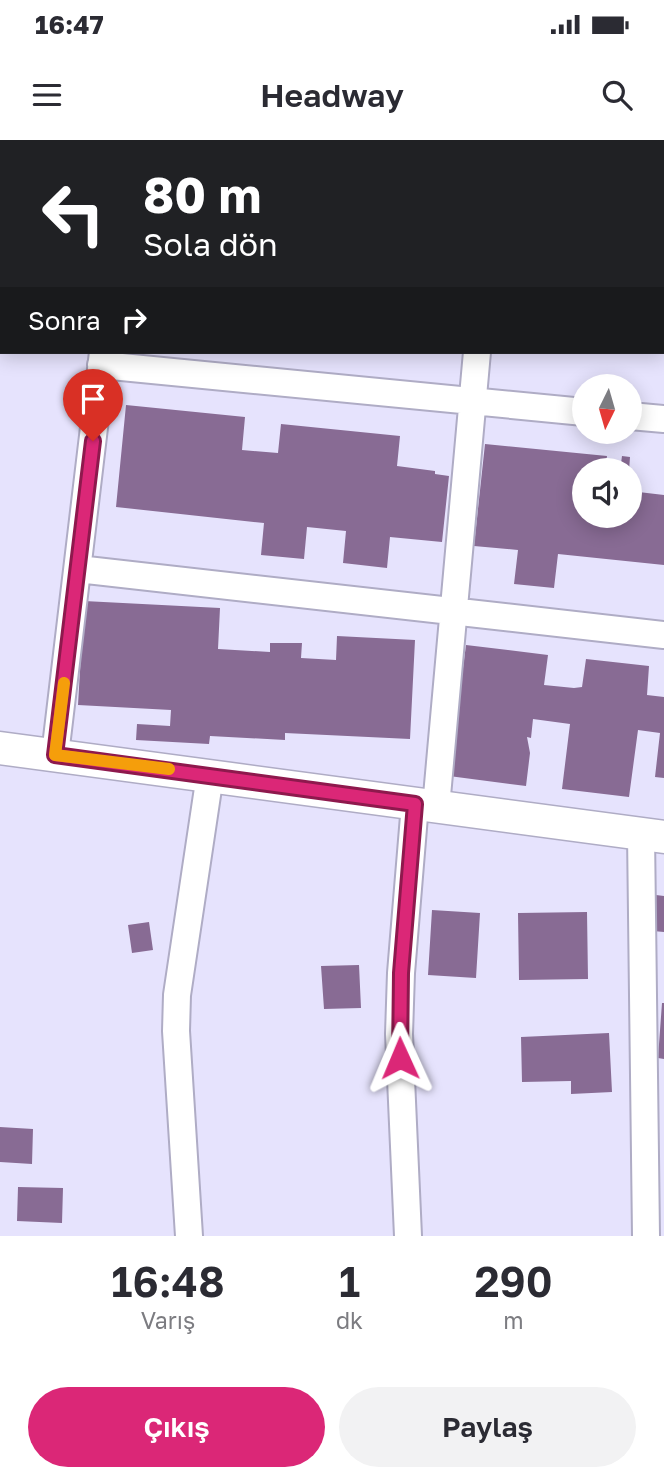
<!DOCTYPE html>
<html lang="tr">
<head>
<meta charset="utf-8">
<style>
  :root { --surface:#fff; --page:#f2f2f3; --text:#2b2b33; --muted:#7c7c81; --accent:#db2777 }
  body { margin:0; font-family:"Golos Text",sans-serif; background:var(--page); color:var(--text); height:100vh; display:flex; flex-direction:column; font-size:26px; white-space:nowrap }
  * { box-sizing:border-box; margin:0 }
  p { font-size:23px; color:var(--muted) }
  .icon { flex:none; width:38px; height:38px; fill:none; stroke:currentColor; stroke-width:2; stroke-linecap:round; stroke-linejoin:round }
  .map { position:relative; height:1096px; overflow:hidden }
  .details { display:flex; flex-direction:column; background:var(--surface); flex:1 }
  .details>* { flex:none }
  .guide { position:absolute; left:0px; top:0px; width:665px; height:214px; box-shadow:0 4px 18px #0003; background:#202124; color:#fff; overflow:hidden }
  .needle { width:46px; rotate:185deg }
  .buttons { position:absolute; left:572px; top:234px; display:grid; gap:14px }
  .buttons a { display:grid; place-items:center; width:70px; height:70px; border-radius:50%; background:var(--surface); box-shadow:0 4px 18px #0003; font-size:35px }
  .pin { position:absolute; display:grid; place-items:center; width:60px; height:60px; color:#fff; margin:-72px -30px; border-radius:50% 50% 50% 0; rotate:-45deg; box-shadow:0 0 7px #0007 }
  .pin .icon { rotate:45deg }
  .me { position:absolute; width:77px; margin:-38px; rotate:359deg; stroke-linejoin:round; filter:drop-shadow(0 0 5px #0008) }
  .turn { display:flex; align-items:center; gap:24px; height:147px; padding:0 28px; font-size:32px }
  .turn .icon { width:91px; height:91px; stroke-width:2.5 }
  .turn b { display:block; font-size:49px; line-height:60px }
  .then { display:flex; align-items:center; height:66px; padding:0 28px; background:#0003; gap:14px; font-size:26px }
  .eta { display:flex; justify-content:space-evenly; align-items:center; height:119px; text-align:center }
  .eta b { font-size:42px; font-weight:600; line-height:49px }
  .primary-button { display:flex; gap:14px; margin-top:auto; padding:14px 28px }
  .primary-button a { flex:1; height:80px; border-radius:42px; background:var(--accent); color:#fff; font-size:28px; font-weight:600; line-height:80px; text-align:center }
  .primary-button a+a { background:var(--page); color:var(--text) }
  .status { display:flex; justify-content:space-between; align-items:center; height:49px; padding:0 35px; background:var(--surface); direction:ltr }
  .status svg { height:19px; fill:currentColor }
  header { display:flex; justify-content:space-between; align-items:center; height:91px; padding:0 28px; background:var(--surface); font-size:32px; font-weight:600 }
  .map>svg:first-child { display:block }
</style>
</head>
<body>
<div class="status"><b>16:47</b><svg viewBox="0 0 49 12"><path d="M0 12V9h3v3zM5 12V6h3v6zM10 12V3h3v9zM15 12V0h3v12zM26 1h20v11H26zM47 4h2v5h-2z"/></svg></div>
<header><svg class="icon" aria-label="menu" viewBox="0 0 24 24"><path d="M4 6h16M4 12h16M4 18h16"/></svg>Headway<svg class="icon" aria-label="search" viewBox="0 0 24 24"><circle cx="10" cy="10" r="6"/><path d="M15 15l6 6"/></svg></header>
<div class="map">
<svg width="664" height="1096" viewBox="0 0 664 1096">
  <rect width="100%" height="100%" fill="#e6e3fd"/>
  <!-- building -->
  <path fill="#886b94" d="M 126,265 L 245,277 L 242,310 L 278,313 L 281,284 L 400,296 L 397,326 L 435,331 L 435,334 L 449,336 L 442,402 L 390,397 L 387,428 L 343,423 L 346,391 L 307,387 L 304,419 L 261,415 L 264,383 L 116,367 Z
    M 485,304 L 607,316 L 605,331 L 584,331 L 584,376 L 630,376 L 630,351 L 664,355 L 664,425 L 558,414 L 554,448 L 514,444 L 518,410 L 474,406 Z
    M 622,316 L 630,317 L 629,331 L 620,331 Z
    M 84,461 L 220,468 L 218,509 L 270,512 L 270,503 L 302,503 L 301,518 L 336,520 L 337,496 L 415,500 L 410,599 L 285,593 L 285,600 L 210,596 L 209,604 L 136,600 L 137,584 L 170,586 L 171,570 L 78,565 Z
    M 466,505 L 548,515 L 544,545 L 574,548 L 582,547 L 586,519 L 649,526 L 647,555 L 664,557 L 664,638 L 655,637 L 660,593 L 638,590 L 629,657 L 562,649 L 570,584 L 533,579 L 531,598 L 527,597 L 530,613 L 526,646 L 449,636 Z
    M 656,755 L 664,756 L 664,792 L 653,791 Z
    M 432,770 L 480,773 L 476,838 L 428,835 Z
    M 587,772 L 588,839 L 519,840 L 518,773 Z
    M 149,782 L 153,810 L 132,813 L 128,785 Z
    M 359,825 L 361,868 L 324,869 L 321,826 Z
    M 662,863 L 664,863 L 664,919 L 658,918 Z
    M 609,893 L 612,952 L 571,954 L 571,941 L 522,942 L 521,897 Z
    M 0,987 L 33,989 L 32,1024 L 0,1022 Z
    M 18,1047 L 63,1048 L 62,1083 L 17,1081 Z"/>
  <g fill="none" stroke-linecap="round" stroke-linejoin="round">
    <defs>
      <path id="minor" d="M 127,2 L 127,0
        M 495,2 L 495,0
        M 663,162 L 664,162
        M 101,225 L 584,272
        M 630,276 L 664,279
        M 78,429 L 664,495
        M 55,615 L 103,212
        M 436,667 L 477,212
        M 641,694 L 646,1096
        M 189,1096 L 176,891 L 177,855 L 210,635
        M 408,1096 L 399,894 L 401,833 L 415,664"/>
      <path id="tertiary" d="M 0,608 L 664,697"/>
    </defs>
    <!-- minor casing -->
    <use href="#minor" stroke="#afacc5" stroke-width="30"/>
    <!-- tertiary casing -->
    <use href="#tertiary" stroke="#afacc5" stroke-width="35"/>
    <!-- minor -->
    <use href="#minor" stroke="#fff" stroke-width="26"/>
    <!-- tertiary -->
    <use href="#tertiary" stroke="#fff" stroke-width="32"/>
  </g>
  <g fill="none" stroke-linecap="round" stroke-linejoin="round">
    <defs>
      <path id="route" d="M 93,301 L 55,615 L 415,664 L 401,833 L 400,918"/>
    </defs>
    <!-- route casing -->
    <use href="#route" stroke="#8e194d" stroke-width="18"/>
    <!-- route -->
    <use href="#route" stroke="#db2777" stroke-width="12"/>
    <!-- slow -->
    <path stroke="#f59e0b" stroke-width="12" d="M 64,543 L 55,615 L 169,629"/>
  </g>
</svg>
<div class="buttons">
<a><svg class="needle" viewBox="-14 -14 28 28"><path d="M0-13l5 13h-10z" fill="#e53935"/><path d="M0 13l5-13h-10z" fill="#7c7c81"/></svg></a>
<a><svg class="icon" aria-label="sound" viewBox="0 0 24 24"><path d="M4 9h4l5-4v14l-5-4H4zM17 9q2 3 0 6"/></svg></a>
</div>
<div class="pin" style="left:93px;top:301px;background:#d93025"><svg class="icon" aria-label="arrive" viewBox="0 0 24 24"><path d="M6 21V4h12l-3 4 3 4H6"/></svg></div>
<svg class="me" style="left:400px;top:918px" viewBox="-20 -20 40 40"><path d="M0-17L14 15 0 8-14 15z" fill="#db2777" stroke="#fff" stroke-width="4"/></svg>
<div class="guide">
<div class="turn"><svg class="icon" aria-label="left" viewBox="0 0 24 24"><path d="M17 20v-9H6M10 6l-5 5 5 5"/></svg><div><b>80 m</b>Sola dön</div></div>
<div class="then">Sonra<svg class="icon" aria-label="right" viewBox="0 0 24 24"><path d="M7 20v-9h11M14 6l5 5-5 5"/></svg></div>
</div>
</div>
<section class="details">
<div class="eta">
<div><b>16:48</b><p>Varış</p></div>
<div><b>1</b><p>dk</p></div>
<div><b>290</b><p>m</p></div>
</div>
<div class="primary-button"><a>Çıkış</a><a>Paylaş</a></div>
</section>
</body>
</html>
